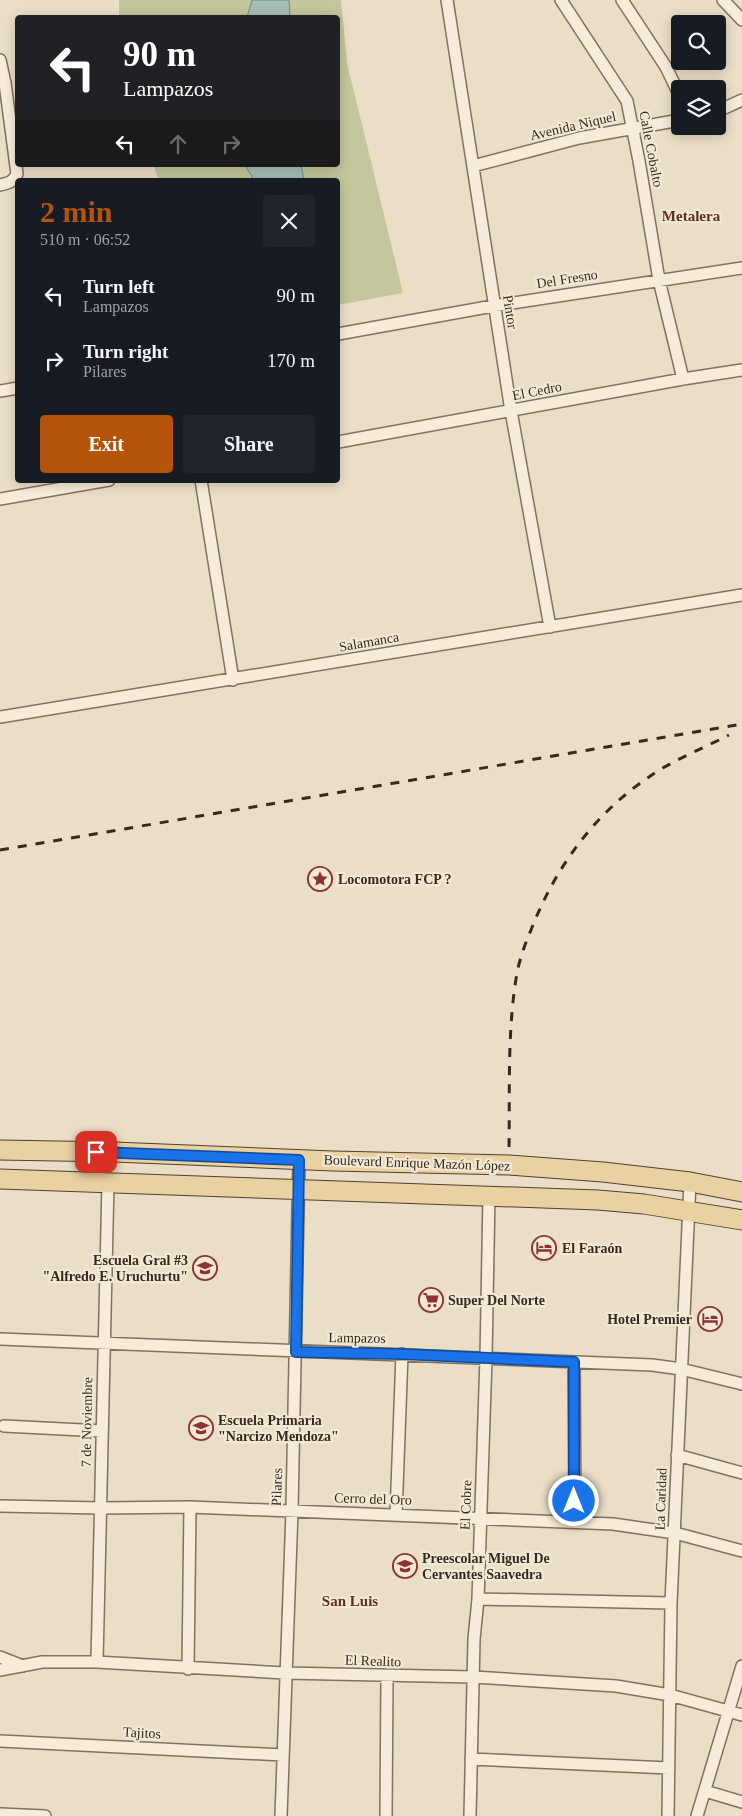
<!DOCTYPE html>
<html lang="en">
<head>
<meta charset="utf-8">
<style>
  :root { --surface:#171b24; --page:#20242c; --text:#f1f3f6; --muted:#9ea1a6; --accent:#b45309 }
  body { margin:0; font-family:Georgia,serif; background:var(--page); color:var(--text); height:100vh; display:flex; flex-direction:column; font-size:19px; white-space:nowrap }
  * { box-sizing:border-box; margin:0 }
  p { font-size:16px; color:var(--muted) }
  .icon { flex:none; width:28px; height:28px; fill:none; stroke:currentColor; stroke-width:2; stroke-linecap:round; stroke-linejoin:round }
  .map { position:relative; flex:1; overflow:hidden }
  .drawer { position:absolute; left:15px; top:178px; width:325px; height:305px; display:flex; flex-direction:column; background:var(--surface); border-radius:5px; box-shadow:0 2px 12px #0003 }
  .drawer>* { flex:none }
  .hud { position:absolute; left:15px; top:15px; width:325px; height:152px; border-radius:5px; box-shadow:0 2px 12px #0003; background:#202124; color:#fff; overflow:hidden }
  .buttons { position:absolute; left:671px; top:15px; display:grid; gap:10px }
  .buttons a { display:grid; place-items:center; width:55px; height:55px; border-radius:5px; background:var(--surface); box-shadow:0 2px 12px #0003; font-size:25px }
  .pin { position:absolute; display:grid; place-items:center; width:42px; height:42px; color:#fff; margin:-21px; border-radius:10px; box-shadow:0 2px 8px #0006 }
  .me { position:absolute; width:55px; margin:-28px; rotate:0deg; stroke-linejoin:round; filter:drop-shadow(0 0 4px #0008) }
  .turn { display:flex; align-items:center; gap:18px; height:105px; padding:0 25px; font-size:22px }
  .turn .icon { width:65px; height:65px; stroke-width:2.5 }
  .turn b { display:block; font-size:35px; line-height:42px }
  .lanes { display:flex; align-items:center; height:48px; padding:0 25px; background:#0003; justify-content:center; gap:25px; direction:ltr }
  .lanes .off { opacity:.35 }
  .round { display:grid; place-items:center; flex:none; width:52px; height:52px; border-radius:5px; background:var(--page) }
  .overview { display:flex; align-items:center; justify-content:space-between; height:85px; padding:0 25px }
  h1 { font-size:30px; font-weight:700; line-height:38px; color:var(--accent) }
  .primary-button { display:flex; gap:10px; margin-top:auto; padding:10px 25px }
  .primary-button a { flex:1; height:58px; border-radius:5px; background:var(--accent); color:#fff; font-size:20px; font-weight:700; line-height:58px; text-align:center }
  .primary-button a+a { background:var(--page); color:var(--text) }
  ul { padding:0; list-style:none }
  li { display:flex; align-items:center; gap:15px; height:65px; padding:0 25px }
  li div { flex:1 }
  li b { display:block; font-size:19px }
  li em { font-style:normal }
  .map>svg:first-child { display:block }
</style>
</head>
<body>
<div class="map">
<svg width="742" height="1816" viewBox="0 0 742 1816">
  <rect width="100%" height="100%" fill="#eadec6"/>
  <!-- green -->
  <path fill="#c4c79b" d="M 119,0 L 341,0 L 347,63 L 403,293 L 338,305 L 338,180 L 159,180 L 153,165 L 338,165 L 338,18 L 119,17 Z"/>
  <!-- water -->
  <path fill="#a7beb7" stroke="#6f8c83" d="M 252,0 L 289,0 L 290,17 L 247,17 Z
    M 245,165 L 301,165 L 304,180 L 254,180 Z"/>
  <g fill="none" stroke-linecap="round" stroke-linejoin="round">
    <defs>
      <path id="minor" d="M 447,0 L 511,411 L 550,627
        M 561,0 L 627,101 L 639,161 L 659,280 L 683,379
        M 622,0 L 666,67 L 680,96
        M 723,0 L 742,20
        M 0,60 L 5,83 L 17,174 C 13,182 9,183 0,185
        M 718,111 L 742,100
        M 473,166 L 579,138 L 680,120
        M 338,334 L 493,306 L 742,268
        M 0,391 L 18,388
        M 338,442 L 683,379 L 742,370
        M 201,480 L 233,680
        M 0,499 L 109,480
        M 0,717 L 742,595
        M 0,1339 L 652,1365 L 681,1369 L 742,1384
        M 574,1362 L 575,1521
        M 4,1426 L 102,1431
        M 677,1455 L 742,1473
        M 0,1506 L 101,1508 L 190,1507 L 613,1524 L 675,1533 L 742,1551
        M 396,1515 L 402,1354
        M 478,1599 L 671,1603
        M 0,1657 L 23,1666
        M 97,1662 L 108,1183
        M 188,1669 L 190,1507
        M 0,1670 L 42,1662 L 97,1662 L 285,1673 L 474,1677 L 616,1686 L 670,1695 L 742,1715
        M 0,1741 L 283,1755
        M 471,1759 L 669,1768
        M 705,1791 L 742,1802
        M 0,1814 L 45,1816
        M 281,1816 L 292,1511 L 299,1160
        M 386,1816 L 387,1677
        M 470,1816 L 474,1639 L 478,1599 L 486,1358 L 489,1195
        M 668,1816 L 671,1603 L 690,1182
        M 697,1816 L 742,1666"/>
      <path id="primary" d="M 0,1150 L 114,1152 L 333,1161 L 509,1165 L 603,1172 L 690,1182 L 742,1192
        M 0,1179 L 598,1200 L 644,1204 L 742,1220"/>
    </defs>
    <!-- minor casing -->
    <use href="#minor" stroke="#84715d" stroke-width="14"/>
    <!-- primary casing -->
    <use href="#primary" stroke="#523f31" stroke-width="21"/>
    <!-- minor -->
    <use href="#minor" stroke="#f6ecd9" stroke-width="11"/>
    <!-- primary -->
    <use href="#primary" stroke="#ead1a2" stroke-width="19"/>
    <!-- rail -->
    <path stroke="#352a20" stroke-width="3" stroke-dasharray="9 9" stroke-linecap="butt" d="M 0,850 L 742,724
      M 509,1147 C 510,1090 507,1030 517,973 C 520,958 525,944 531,930 C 555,868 594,814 649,777 C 671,761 704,748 729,735"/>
  </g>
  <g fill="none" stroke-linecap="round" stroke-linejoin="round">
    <defs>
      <path id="route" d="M 96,1152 L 299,1160 L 296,1352 L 402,1354 L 574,1362 L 574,1501"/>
    </defs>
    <!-- route casing -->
    <use href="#route" stroke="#114b97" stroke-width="12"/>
    <!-- route -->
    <use href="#route" stroke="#1a73e8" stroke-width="9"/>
  </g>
  <!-- icons -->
  <defs>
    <symbol id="sight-ring" viewBox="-11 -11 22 22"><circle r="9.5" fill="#f2e9d5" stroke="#8d3337" stroke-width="1.5"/><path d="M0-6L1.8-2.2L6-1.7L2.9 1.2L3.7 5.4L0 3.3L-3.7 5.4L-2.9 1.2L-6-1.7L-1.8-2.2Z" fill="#8d3337"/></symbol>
    <symbol id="hotel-ring" viewBox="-11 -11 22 22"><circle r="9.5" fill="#f2e9d5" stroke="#8d3337" stroke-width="1.5"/><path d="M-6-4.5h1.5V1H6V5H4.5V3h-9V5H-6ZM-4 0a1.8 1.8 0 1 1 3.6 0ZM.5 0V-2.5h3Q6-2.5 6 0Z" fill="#8d3337"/></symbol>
    <symbol id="school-ring" viewBox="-11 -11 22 22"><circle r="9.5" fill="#f2e9d5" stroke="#8d3337" stroke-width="1.5"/><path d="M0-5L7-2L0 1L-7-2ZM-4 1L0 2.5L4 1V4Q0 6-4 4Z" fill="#8d3337"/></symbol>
    <symbol id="supermarket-ring" viewBox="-11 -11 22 22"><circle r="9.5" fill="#f2e9d5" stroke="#8d3337" stroke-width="1.5"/><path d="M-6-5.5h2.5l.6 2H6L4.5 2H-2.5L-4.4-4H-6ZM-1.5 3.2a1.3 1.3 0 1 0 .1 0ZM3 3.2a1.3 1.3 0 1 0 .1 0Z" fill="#8d3337"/></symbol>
  </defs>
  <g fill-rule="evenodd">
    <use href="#sight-ring" x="306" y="865" width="28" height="28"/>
    <use href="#hotel-ring" x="530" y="1234" width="28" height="28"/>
    <use href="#school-ring" x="191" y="1254" width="28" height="28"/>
    <use href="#supermarket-ring" x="417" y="1286" width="28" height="28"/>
    <use href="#hotel-ring" x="696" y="1305" width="28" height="28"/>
    <use href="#school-ring" x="187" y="1414" width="28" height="28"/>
    <use href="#school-ring" x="391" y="1552" width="28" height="28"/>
  </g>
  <g text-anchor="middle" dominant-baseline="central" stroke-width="4.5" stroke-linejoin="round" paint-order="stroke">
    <!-- street labels -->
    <g font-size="14" fill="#352a20" stroke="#f2e9d5">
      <text transform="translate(573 126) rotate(-13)">Avenida Niquel</text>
      <text transform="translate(651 149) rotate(79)">Calle Cobalto</text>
      <text transform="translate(567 279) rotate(-9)">Del Fresno</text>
      <text transform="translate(510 312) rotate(81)">Pintor</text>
      <text transform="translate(537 391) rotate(-11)">El Cedro</text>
      <text transform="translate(369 642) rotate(-10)">Salamanca</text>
      <text transform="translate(417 1163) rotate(2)">Boulevard Enrique Mazón López</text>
      <text transform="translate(357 1338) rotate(1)">Lampazos</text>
      <text transform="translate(87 1422) rotate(-89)">7 de Noviembre</text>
      <text transform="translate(277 1487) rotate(-88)">Pilares</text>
      <text transform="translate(373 1499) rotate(2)">Cerro del Oro</text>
      <text transform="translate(661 1499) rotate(-88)">La Caridad</text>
      <text transform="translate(466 1505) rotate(-88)">El Cobre</text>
      <text transform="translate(373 1661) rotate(2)">El Realito</text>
      <text transform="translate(142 1733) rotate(3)">Tajitos</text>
    </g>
    <!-- poi labels -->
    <g font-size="14" font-weight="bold" fill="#352a20" stroke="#f2e9d5" text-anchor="start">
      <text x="338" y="879">Locomotora FCP ?</text>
      <text x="562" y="1248">El Faraón</text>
      <text x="188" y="1260" text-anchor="end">Escuela Gral #3<tspan x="188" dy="16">"Alfredo E. Uruchurtu"</tspan></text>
      <text x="448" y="1300">Super Del Norte</text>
      <text x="692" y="1319" text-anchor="end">Hotel Premier</text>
      <text x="218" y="1420">Escuela Primaria<tspan x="218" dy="16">"Narcizo Mendoza"</tspan></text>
      <text x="422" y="1558">Preescolar Miguel De<tspan x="422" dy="16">Cervantes Saavedra</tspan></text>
    </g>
    <!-- neighbourhood labels -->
    <g font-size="15" font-weight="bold" fill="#5e2e23" stroke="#f2e9d5">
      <text x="691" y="216">Metalera</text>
      <text x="350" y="1601">San Luis</text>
    </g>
  </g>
</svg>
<div class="buttons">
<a><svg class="icon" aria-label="search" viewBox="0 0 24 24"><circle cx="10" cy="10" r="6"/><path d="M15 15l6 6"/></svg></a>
<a><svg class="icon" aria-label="layers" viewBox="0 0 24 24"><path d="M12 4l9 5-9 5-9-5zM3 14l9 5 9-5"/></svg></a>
</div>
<div class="pin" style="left:96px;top:1152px;background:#d93025"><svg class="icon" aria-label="arrive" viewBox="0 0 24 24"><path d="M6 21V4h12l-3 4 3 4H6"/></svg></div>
<svg class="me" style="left:574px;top:1501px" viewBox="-20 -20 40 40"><circle r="17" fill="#1a73e8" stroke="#fff" stroke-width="3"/><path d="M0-11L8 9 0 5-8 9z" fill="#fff"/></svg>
<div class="hud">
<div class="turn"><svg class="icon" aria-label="left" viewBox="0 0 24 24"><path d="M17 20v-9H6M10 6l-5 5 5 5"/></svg><div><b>90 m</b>Lampazos</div></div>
<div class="lanes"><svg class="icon" aria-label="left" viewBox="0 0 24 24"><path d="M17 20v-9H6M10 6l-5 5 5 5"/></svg><svg class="icon off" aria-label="ahead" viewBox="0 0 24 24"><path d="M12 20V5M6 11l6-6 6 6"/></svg><svg class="icon off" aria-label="right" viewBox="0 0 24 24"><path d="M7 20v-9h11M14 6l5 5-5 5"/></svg></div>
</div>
<section class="drawer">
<div class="overview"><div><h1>2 min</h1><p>510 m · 06:52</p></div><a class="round"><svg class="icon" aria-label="close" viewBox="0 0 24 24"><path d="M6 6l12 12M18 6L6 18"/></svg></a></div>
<ul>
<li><svg class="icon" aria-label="left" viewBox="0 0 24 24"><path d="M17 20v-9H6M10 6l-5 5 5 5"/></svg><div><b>Turn left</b><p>Lampazos</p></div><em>90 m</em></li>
<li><svg class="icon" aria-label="right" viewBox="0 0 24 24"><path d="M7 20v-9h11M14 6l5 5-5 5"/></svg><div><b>Turn right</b><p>Pilares</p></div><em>170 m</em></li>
</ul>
<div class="primary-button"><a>Exit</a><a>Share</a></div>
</section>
</div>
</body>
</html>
